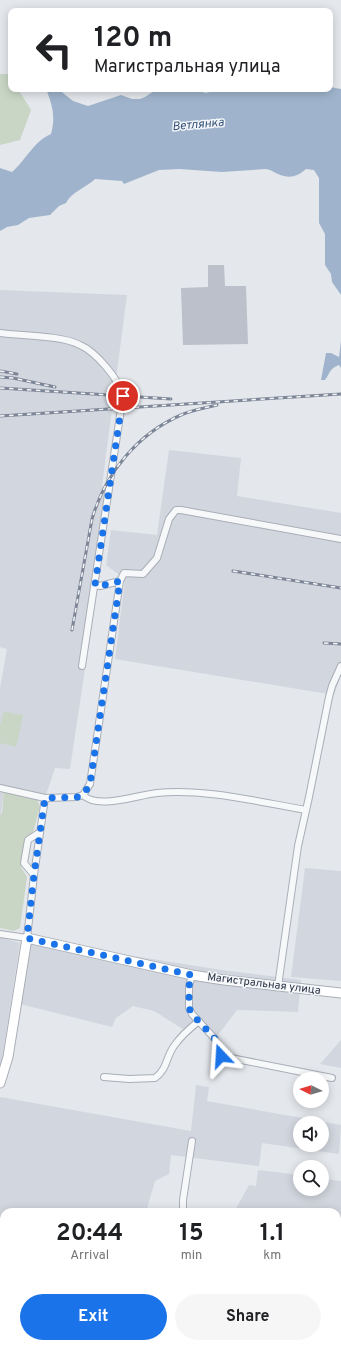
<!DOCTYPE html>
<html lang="en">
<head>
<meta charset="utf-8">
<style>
  :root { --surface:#fff; --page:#f6f6f6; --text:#202124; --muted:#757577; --accent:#1a73e8 }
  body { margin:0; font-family:Overpass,sans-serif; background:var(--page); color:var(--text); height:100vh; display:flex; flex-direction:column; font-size:15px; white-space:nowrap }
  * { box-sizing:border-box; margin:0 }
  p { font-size:13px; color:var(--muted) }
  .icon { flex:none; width:22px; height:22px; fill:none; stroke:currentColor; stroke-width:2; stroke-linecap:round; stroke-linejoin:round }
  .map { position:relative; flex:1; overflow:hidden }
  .panel { position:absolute; left:0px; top:1208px; width:341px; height:140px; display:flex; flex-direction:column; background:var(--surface); border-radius:12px 12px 0 0; box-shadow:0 2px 10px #0003 }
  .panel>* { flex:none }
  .top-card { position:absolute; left:8px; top:8px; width:325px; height:84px; border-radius:8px; box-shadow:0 2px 10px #0003; background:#fff; color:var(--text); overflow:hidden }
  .needle { width:26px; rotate:275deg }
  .fabs { position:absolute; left:293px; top:1072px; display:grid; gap:8px }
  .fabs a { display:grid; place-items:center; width:36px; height:36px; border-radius:50%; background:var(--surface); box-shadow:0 2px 10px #0003; font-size:20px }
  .pin { position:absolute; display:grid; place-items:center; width:34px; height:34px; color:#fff; margin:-17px; border:2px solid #fff; border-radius:50%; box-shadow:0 1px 4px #0007 }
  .me { position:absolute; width:44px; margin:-22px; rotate:340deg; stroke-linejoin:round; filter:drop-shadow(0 0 3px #0008) }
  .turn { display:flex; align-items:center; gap:14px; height:84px; padding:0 20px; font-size:18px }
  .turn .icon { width:52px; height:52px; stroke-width:2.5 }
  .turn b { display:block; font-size:28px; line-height:34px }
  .eta { display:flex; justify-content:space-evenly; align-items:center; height:68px; text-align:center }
  .eta b { font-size:24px; font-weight:700; line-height:28px }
  .cta { display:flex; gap:8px; margin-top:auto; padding:8px 20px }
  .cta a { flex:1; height:46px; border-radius:24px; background:var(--accent); color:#fff; font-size:16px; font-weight:700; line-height:46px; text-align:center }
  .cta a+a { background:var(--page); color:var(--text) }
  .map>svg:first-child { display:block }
</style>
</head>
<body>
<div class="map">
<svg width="341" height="1348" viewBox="0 0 341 1348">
  <rect width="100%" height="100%" fill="#e4e7ec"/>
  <!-- built -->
  <path fill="#d2d6de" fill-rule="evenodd" d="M 0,290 L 127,295 L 102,486 L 108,487 L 81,661 L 86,662 L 70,769 L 55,768 L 45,798 L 4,789 L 1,813 L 0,815 L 0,688 L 7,649 L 0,647 Z
    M 169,450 L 241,458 L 237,496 L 341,513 L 341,676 L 334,695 L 115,659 L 125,579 L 106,565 L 111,530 L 157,535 Z
    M 305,868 L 341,871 L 341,981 L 291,977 Z
    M 0,937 L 20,943 L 0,1072 Z
    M 32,940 L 222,970 L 301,980 L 298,1012 L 237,1010 L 215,1039 L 199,1021 L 186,1031 L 154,1011 L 133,1006 L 116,1018 L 112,1027 L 20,1004 Z
    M 341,1040 L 341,1068 L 320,1064 Z
    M 196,1085 L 209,1087 L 207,1101 L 341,1125 L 339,1154 L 262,1143 L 259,1166 L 171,1155 L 169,1174 L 155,1181 L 146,1212 L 4,1212 L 4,1317 L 0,1316 L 0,1097 L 191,1131 ZM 300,1123 L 322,1123 L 322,1145 L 300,1145 Z
    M 258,1170 L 300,1175 L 300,1189 L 322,1189 L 322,1179 L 341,1181 L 341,1348 L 205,1348 L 205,1344 L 337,1344 L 337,1212 L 234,1212 L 249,1185 L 256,1186 Z"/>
  <!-- green -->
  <path fill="#c9d6c5" d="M 0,74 L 9,74 L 11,77 L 11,89 L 18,89 L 31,110 L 20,140 L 0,145 Z
    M 6,712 L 23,715 L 16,747 L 0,743 L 0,726 L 3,713 Z
    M 4,789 L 36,798 L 40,806 L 33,833 L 26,837 L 21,867 L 27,877 L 20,928 L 14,931 L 0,928 L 0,815 L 2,813 Z"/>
  <!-- water -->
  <path fill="#9fb4cc" d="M 330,87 L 341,89 L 341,295 L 332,282 L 331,274 L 325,265 L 325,234 L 319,223 L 319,178 L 314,170 L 306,169 C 297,177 289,179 278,174 C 273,172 272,170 266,169 L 222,172 L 179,169 L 159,170 L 124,184 L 122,181 L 95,179 C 87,187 71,192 66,203 L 59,206 L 50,215 L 29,218 L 18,225 L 7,227 L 0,231 L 0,168 L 12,172 C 26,160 34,141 51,134 C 56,117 52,104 46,89 L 58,89 L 73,101 L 88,106 L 121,95 L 132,99 L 140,99 L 145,97 L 157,89 L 195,89 L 205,93 L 210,92 L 212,89 L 330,89 Z
    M 341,341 L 341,368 L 339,365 C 330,368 330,373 325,380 L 321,380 L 326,353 L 331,353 L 339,357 Z"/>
  <!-- building -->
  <path fill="#bbc0ca" d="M 208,265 L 224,265 L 225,286 L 246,286 L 248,344 L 183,345 L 181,288 L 208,287 Z"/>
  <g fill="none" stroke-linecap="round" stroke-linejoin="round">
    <defs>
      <path id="street" d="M 0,333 C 23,336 60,335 80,345 C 96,352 119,379 123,396 L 82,666
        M 95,585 L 100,586 L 120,581 L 124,573 L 143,574 L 157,558 L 169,519 L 176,510 L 181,510 L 341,539
        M 0,788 L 45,798 L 77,797 L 83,795 L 90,784 L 120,581
        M 83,795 C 98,810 137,795 157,793 C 204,788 259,802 306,810
        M 34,875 L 24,863 L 28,840 L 40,832
        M 0,934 L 27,938 L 34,875 L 45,798
        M 192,975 L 189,986 L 189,1008 L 192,1014 L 215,1039 L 221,1056 L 332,1078
        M 278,986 L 298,846 L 309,797 L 329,697 L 332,686 L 341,666
        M 104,1077 L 129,1079 L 155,1078 C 167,1070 166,1057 174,1046 C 181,1036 190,1028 199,1021
        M 183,1212 L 183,1200 L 192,1141
        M 116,1344 L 117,1348"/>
      <path id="secondary" d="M 0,1083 L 8,1057 L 27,938 L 192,975 L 224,980 L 341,993
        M 0,1317 L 4,1317
        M 66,1344 L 73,1348"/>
    </defs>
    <!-- street casing -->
    <use href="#street" stroke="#a9aeb7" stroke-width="8"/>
    <!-- secondary casing -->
    <use href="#secondary" stroke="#a9aeb7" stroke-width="11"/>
    <!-- street -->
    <use href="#street" stroke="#f7f8fa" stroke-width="6"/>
    <!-- secondary -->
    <use href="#secondary" stroke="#fff" stroke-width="9"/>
    <defs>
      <path id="rail" d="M 0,371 L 17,374
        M 0,377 L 13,378 L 55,387
        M 0,388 L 171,399
        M 0,416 L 341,394
        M 233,571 L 341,588
        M 72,630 L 92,519 C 105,474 137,434 181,415 C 192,410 205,408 217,405
        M 324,643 L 341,644"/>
    </defs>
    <!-- rail casing -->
    <use href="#rail" stroke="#7d8696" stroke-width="3"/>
    <!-- rail -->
    <use href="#rail" stroke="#f4f6f9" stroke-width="1.5" stroke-dasharray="4.5" stroke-linecap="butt"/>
  </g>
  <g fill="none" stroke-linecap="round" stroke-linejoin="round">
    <!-- route -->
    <path stroke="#1a73e8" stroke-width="7" stroke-dasharray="0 12.6" d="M 123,396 L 95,585 L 100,586 L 120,581 L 90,784 L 83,795 L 77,797 L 45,798 L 34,875 L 27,938 L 192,975 L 189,986 L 189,1008 L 192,1014 L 215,1039 L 221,1056"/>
  </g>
  <g text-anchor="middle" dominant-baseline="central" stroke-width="3" stroke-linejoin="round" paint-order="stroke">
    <!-- street labels -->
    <g font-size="11" fill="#2b3445" stroke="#f4f6f9">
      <text transform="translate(264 984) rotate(7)">Магистральная улица</text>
    </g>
    <!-- water labels -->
    <g font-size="12" font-style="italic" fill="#34527a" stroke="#f4f6f9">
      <text transform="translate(198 125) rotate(-5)">Ветлянка</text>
    </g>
  </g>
</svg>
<div class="fabs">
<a><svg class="needle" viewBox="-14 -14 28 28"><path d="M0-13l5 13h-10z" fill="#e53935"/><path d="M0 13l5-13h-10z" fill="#757577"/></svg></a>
<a><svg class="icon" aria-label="sound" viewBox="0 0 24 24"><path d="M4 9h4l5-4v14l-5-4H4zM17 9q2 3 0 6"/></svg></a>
<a><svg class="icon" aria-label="search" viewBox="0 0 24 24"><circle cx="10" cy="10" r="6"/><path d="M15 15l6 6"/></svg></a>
</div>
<div class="pin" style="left:123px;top:396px;background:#d93025"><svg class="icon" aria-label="arrive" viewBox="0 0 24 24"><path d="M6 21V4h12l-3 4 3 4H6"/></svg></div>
<svg class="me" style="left:221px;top:1056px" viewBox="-20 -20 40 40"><path d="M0-17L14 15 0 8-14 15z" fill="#1a73e8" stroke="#fff" stroke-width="4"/></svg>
<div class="top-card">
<div class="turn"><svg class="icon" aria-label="left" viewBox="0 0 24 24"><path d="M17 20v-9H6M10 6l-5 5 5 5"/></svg><div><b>120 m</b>Магистральная улица</div></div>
</div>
<section class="panel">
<div class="eta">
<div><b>20:44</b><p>Arrival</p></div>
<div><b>15</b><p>min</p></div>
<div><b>1.1</b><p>km</p></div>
</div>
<div class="cta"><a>Exit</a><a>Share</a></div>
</section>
</div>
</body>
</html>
